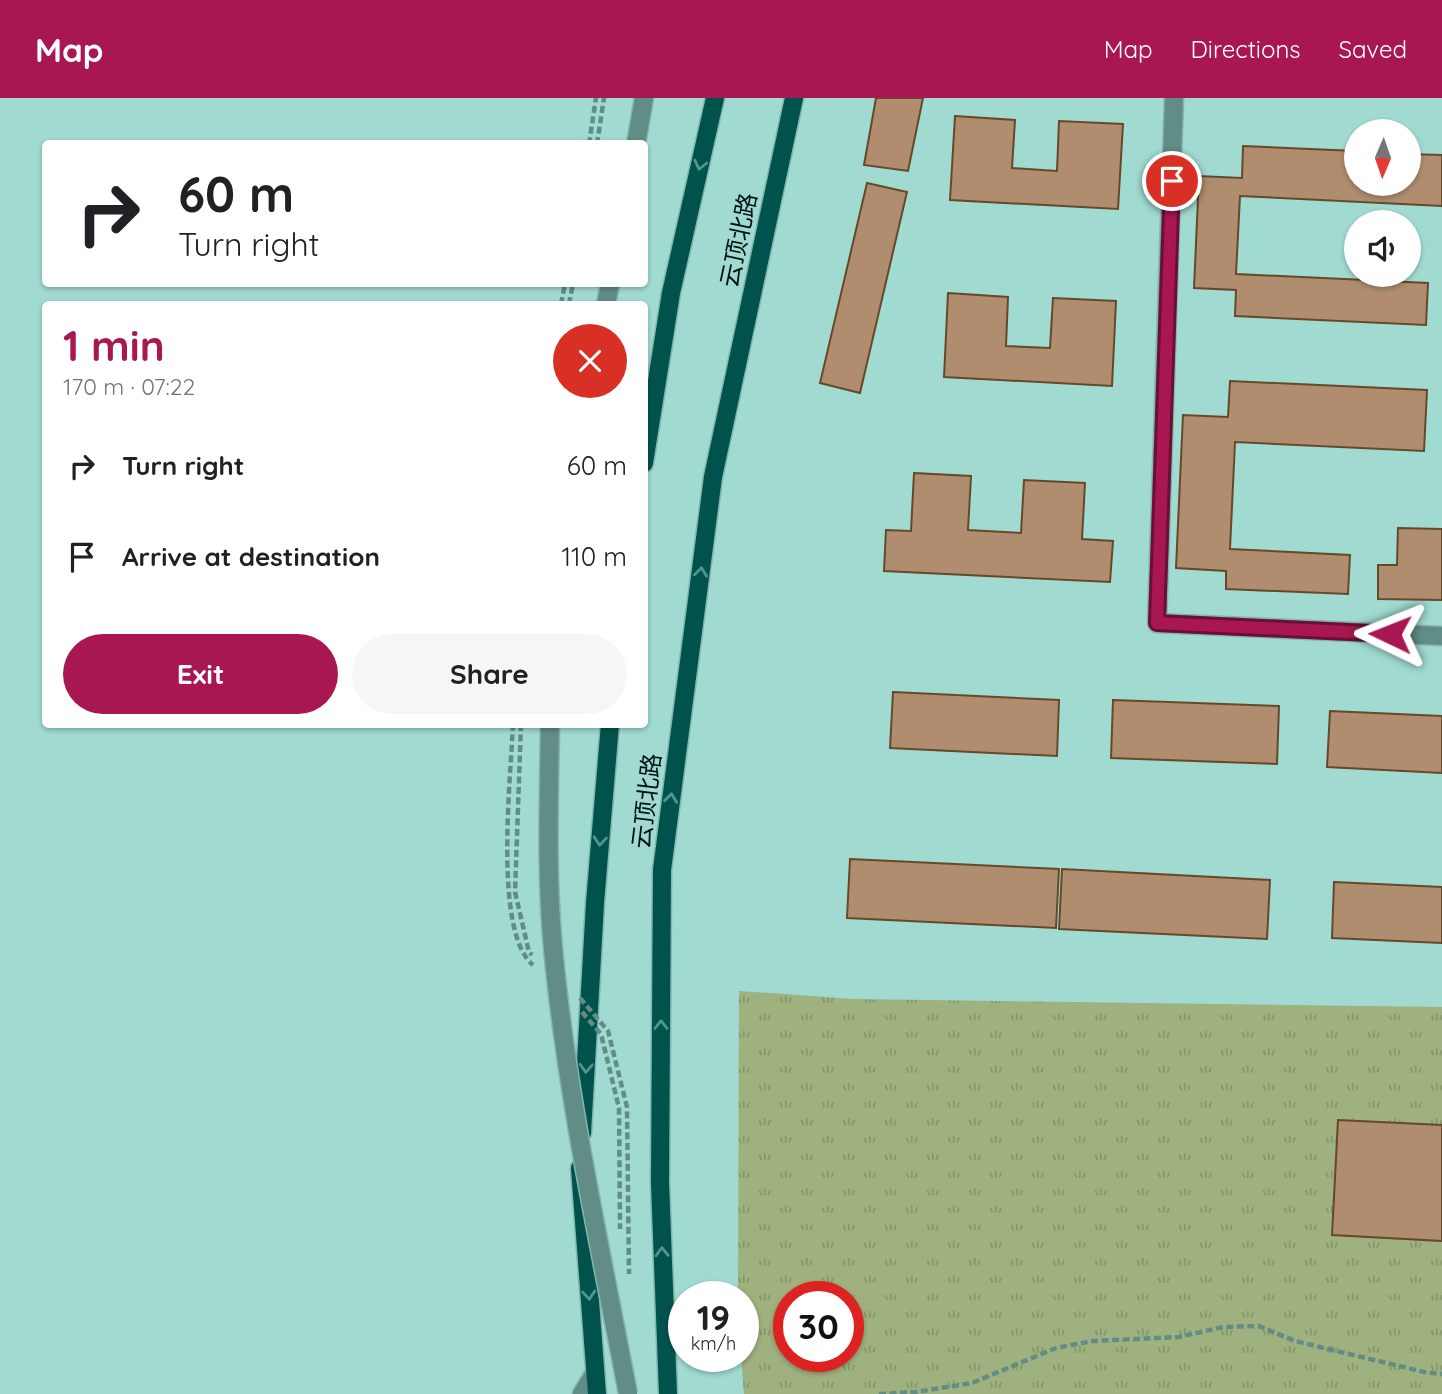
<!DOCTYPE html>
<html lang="en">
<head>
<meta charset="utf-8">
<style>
  :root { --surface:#fff; --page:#f6f6f6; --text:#202124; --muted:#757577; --accent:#a81751 }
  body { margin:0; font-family:Quicksand,"Noto Sans SC",sans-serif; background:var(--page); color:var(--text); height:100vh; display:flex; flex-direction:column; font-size:26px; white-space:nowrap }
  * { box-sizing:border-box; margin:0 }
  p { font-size:23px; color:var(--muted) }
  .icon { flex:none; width:38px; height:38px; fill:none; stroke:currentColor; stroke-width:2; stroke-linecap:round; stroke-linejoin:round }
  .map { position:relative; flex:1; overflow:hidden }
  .panel { position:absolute; left:42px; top:203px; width:606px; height:427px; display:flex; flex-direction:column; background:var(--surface); border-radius:7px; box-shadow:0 2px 5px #0004 }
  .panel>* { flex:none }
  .guide { position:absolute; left:42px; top:42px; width:606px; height:147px; border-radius:7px; box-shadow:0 2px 5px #0004; background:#fff; color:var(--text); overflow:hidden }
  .needle { width:46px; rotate:182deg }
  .controls { position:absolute; left:1344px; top:21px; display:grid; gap:14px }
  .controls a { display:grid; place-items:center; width:77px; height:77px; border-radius:50%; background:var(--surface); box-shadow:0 2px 5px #0004; font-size:35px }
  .speed { position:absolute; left:668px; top:1183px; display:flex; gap:14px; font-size:35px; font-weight:700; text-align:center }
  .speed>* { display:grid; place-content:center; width:91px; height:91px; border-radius:50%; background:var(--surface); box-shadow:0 2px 5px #0004; line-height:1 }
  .speed small { font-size:18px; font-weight:400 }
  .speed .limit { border:10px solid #d22; background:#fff; color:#111 }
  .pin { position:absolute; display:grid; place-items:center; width:60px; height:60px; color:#fff; margin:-30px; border:4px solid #fff; border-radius:50%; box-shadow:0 2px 7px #0007 }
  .me { position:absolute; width:77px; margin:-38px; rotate:272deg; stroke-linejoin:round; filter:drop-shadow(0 0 5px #0008) }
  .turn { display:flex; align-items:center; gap:24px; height:147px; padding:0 21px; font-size:32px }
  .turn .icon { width:91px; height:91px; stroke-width:2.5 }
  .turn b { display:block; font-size:49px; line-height:60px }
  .round { display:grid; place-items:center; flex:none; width:74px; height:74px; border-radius:37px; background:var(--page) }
  .headline { display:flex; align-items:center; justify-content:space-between; height:119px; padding:0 21px }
  h1 { font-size:42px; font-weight:700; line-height:52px; color:var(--accent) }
  .action { display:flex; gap:14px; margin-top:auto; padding:14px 21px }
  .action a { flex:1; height:80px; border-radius:42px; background:var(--accent); color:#fff; font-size:28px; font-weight:700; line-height:80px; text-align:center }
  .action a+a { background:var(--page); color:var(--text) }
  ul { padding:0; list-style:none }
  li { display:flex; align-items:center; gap:21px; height:91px; padding:0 21px }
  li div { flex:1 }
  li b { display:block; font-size:26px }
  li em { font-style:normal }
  header { display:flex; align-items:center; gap:42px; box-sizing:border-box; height:98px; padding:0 35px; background:var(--accent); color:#fff }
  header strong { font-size:33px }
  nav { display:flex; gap:38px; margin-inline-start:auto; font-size:24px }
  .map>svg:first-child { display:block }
</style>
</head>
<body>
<header>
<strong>Map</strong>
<nav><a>Map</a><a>Directions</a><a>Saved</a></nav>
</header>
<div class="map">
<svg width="1442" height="1296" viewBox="0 0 1442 1296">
  <defs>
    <pattern id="park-tufts" width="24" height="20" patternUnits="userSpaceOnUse" patternTransform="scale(1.75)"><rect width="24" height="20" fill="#9eb17e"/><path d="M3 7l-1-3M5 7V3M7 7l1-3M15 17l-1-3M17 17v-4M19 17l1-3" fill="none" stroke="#86976c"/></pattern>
  </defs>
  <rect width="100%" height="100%" fill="#a0dad1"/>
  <!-- park -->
  <path fill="url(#park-tufts)" fill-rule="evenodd" d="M 739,893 L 853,901 L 1442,909 L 1442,1296 L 744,1296 L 741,1258 L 744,1199 L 738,1199 ZM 789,1199 L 849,1199 L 849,1258 L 789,1258 Z"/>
  <!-- building -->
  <path fill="#af8d6e" stroke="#66482a" stroke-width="2" d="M 876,0 L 923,0 L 908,73 L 864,67 Z
    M 955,18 L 1015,22 L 1012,70 L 1057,73 L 1059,23 L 1123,26 L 1118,111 L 950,102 Z
    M 1243,48 L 1356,53 L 1356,86 L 1409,86 L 1409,56 L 1442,57 L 1442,108 L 1240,98 L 1236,176 L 1428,185 L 1426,227 L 1235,218 L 1236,192 L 1194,190 L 1199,78 L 1242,80 Z
    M 867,85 L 907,94 L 860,295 L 820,285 Z
    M 948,195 L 1008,199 L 1006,248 L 1050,250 L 1053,200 L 1116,203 L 1112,288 L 944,279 Z
    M 1230,283 L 1427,292 L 1424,353 L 1235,344 L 1230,451 L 1350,457 L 1348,496 L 1226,491 L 1226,473 L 1176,470 L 1183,317 L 1228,319 Z
    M 914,375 L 971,378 L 968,432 L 1021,435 L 1024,382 L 1085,385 L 1082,441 L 1113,443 L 1110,484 L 884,473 L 886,432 L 911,433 Z
    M 1398,430 L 1442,431 L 1442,502 L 1378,501 L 1378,467 L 1397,467 Z
    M 893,594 L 1059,602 L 1057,658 L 890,650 Z
    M 1113,602 L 1279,608 L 1277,666 L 1111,660 Z
    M 1330,613 L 1442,618 L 1442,675 L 1327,669 Z
    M 850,761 L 1059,771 L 1056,830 L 847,820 Z
    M 1062,771 L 1270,782 L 1267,841 L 1059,831 Z
    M 1334,784 L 1442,789 L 1442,845 L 1332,840 Z
    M 1338,1022 L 1442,1027 L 1442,1143 L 1332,1137 Z"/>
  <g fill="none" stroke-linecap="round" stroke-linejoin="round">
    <defs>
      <path id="minor" d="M 1174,0 L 1157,525 L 1442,538
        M 636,46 L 644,0
        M 606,206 L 610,186
        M 582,1296 L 595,1275"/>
      <path id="major" d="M 644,365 L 671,195 L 715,0
        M 582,1035 L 595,805 L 610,626
        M 580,1070 L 597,1296
        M 668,1296 L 660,1085 L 662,772 L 713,379 L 794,0"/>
    </defs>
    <!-- minor casing -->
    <use href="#minor" stroke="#83b6ae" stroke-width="21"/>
    <!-- major casing -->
    <use href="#major" stroke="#83b6ae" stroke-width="21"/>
    <!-- path -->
    <path stroke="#628d86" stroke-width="4.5" stroke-dasharray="7 3.5" stroke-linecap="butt" d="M 589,46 L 596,0
      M 597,46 L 604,0
      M 561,206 L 565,186
      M 569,206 L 573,186
      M 879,1296 L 916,1294 L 972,1285 L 1056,1250 L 1093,1243 L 1179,1239 L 1223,1229 L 1259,1228 L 1295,1243 L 1424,1274 L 1442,1276"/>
    <!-- minor -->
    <use href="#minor" stroke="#628c86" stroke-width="18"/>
    <!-- major -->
    <use href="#major" stroke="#00534c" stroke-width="18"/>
    <defs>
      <path id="minor-bridge" d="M 550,626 C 549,700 546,776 553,850 C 567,1000 600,1148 628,1296"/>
    </defs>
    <!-- minor-bridge casing -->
    <use href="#minor-bridge" stroke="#83b6ae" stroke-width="21" stroke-linecap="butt"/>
    <!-- path-bridge -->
    <path stroke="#628d86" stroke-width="4.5" stroke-dasharray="7 3.5" stroke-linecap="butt" d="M 513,626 C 511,679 493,834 533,867
      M 521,626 L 515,794 L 529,854 L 532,857
      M 580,900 L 608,933 L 627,1009 L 629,1176
      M 582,914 L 601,936 L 619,1010 L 620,1131"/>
    <!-- minor-bridge -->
    <use href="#minor-bridge" stroke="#628c86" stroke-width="18"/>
  </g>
  <!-- one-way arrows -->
  <defs><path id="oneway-chevron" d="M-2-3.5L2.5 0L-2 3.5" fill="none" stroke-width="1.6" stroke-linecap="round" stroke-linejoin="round" transform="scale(1.75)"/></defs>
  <g stroke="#50968e">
    <use href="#oneway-chevron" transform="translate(700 67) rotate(103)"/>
    <use href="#oneway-chevron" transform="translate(701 474) rotate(-83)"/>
    <use href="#oneway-chevron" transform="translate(671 700) rotate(-83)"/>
    <use href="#oneway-chevron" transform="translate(600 743) rotate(95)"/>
    <use href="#oneway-chevron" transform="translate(661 927) rotate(-90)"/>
    <use href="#oneway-chevron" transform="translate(586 970) rotate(93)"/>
    <use href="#oneway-chevron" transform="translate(662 1154) rotate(-92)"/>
    <use href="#oneway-chevron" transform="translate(589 1197) rotate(85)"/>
  </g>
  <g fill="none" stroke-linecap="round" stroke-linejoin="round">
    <defs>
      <path id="route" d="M 1172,83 L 1157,525 L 1390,536"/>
    </defs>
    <!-- route casing -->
    <use href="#route" stroke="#6d0f35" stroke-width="18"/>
    <!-- route -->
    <use href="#route" stroke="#a81751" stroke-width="12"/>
  </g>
  <g text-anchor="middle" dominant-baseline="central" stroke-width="5" stroke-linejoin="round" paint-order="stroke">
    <!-- street labels -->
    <g font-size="24" fill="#001311" stroke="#a0dad1">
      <text transform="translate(738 142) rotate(-78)">云顶北路</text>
      <text transform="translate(646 703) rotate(-83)">云顶北路</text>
    </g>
  </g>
</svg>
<div class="controls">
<a><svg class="needle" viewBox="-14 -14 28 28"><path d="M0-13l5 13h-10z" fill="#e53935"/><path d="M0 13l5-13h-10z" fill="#757577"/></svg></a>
<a><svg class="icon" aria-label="sound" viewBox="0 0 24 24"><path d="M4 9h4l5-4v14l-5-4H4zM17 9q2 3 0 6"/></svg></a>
</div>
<div class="speed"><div>19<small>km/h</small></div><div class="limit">30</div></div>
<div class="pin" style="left:1172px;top:83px;background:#d93025"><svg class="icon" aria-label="arrive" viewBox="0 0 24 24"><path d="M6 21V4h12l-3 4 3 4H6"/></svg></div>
<svg class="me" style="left:1390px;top:536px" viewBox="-20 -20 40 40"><path d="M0-17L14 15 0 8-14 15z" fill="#a81751" stroke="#fff" stroke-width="4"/></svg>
<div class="guide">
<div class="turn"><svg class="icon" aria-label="right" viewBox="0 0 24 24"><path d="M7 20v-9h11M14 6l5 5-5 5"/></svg><div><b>60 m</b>Turn right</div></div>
</div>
<section class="panel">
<div class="headline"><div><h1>1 min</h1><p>170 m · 07:22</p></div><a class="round" style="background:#d93025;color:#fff"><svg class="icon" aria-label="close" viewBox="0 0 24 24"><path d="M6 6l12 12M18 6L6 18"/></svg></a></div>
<ul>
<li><svg class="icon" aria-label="right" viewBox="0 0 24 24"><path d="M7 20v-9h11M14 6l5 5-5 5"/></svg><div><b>Turn right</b></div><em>60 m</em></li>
<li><svg class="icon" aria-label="arrive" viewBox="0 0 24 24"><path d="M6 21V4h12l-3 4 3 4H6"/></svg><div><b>Arrive at destination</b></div><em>110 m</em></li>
</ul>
<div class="action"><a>Exit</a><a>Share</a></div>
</section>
</div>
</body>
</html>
